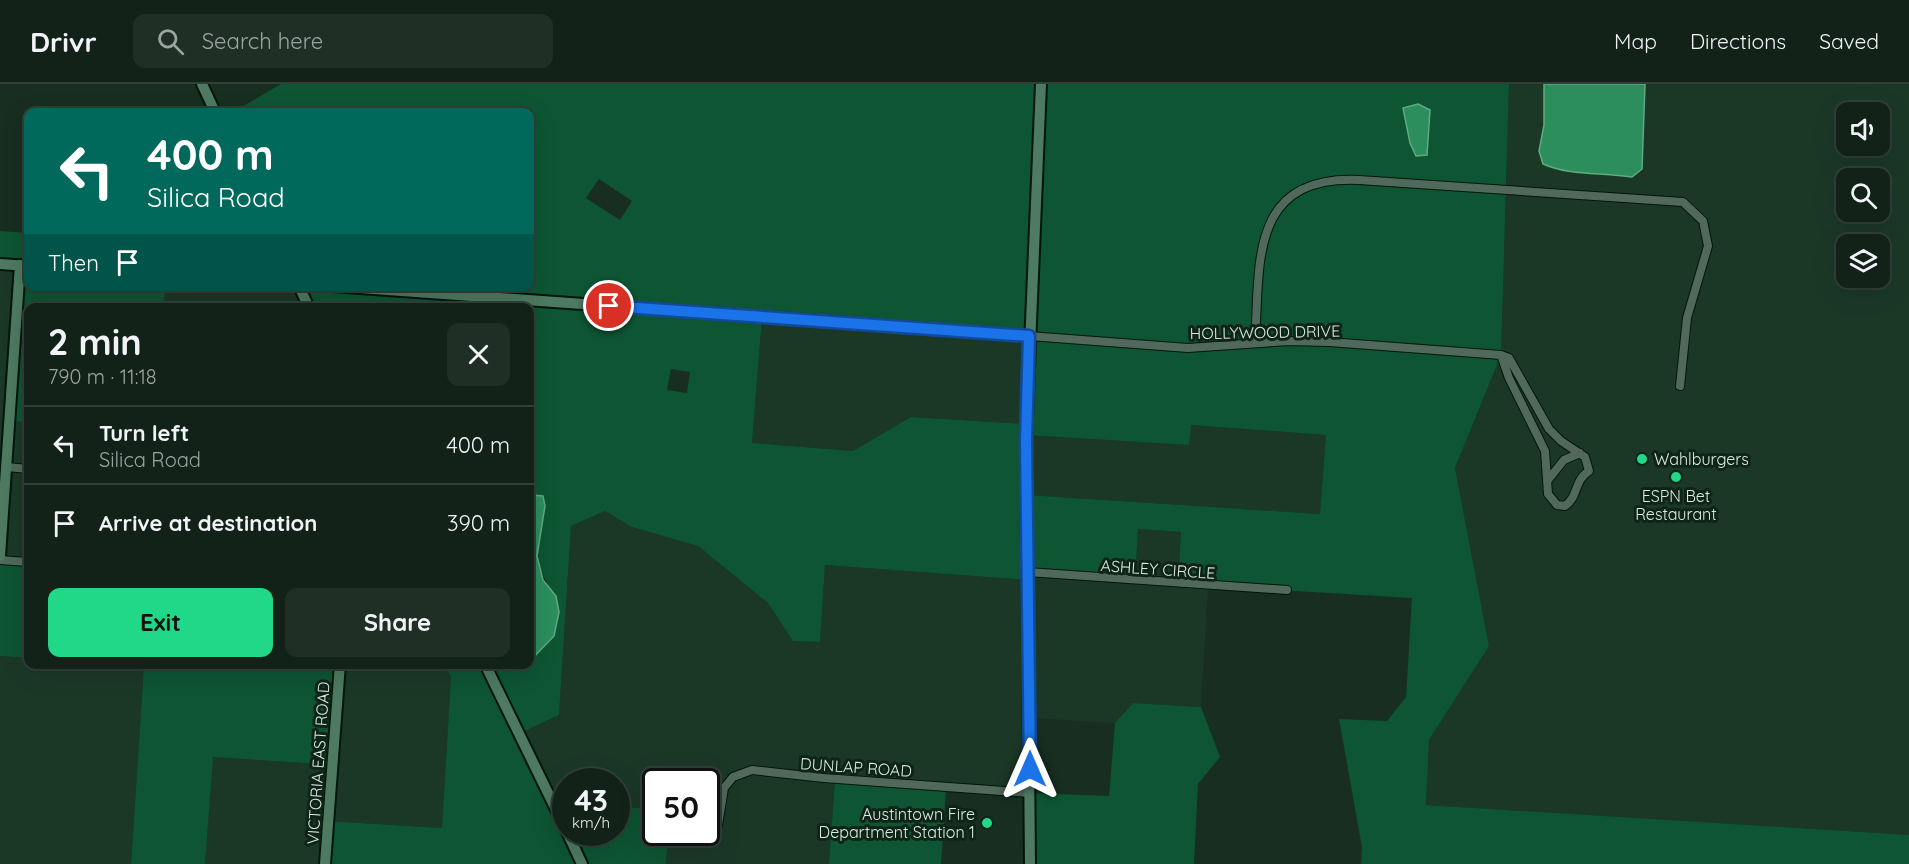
<!DOCTYPE html>
<html lang="en">
<head>
<meta charset="utf-8">
<style>
  :root { --surface:#122219; --page:#1f2f26; --text:#f1f3f6; --muted:#9ca4a2; --line:#313f38; --accent:#20d887 }
  body { margin:0; font-family:Quicksand,sans-serif; background:var(--page); color:var(--text); height:100vh; display:flex; flex-direction:column; font-size:22px; white-space:nowrap }
  * { box-sizing:border-box; margin:0 }
  p { font-size:20px; color:var(--muted) }
  .icon { flex:none; width:33px; height:33px; fill:none; stroke:currentColor; stroke-width:2; stroke-linecap:round; stroke-linejoin:round }
  .map { position:relative; flex:1; overflow:hidden }
  .drawer { position:absolute; left:24px; top:219px; width:510px; height:366px; display:flex; flex-direction:column; background:var(--surface); border-radius:12px; box-shadow:0 6px 24px #0002,0 0 0 2px var(--line) }
  .drawer>* { flex:none }
  .guide { position:absolute; left:24px; top:24px; width:510px; height:183px; border-radius:12px; box-shadow:0 6px 24px #0002,0 0 0 2px var(--line); background:#00695c; color:#fff; overflow:hidden }
  .buttons { position:absolute; left:1836px; top:18px; display:grid; gap:12px }
  .buttons a { display:grid; place-items:center; width:54px; height:54px; border-radius:12px; background:var(--surface); box-shadow:0 6px 24px #0002,0 0 0 2px var(--line); font-size:30px }
  .speed { position:absolute; left:552px; top:684px; display:flex; gap:12px; font-size:30px; font-weight:700; text-align:center }
  .speed>* { display:grid; place-content:center; width:78px; height:78px; border-radius:50%; background:var(--surface); box-shadow:0 6px 24px #0002,0 0 0 2px var(--line); line-height:1 }
  .speed small { font-size:15px; font-weight:400 }
  .speed .limit { border:3px solid #111; border-radius:9px; background:#fff; color:#111 }
  .pin { position:absolute; display:grid; place-items:center; width:51px; height:51px; color:#fff; margin:-26px; border:3px solid #fff; border-radius:50%; box-shadow:0 2px 6px #0007 }
  .me { position:absolute; width:66px; margin:-33px; rotate:0deg; stroke-linejoin:round; filter:drop-shadow(0 0 4px #0008) }
  .turn { display:flex; align-items:center; gap:21px; height:126px; padding:0 24px; font-size:27px }
  .turn .icon { width:78px; height:78px; stroke-width:2.5 }
  .turn b { display:block; font-size:42px; line-height:51px }
  .then { display:flex; align-items:center; height:57px; padding:0 24px; background:#0003; gap:12px; font-size:22px }
  .round { display:grid; place-items:center; flex:none; width:63px; height:63px; border-radius:12px; background:var(--page) }
  .summary { display:flex; align-items:center; justify-content:space-between; height:102px; padding:0 24px }
  h1 { font-size:36px; font-weight:700; line-height:45px }
  .action { display:flex; gap:12px; margin-top:auto; padding:12px 24px }
  .action a { flex:1; height:69px; border-radius:12px; background:var(--accent); color:#111; font-size:24px; font-weight:700; line-height:69px; text-align:center }
  .action a+a { background:var(--page); color:var(--text) }
  ul { padding:0; list-style:none }
  li { display:flex; align-items:center; gap:18px; height:78px; padding:0 24px; border-top:2px solid var(--line) }
  li div { flex:1 }
  li b { display:block; font-size:22px }
  li em { font-style:normal }
  header { display:flex; align-items:center; gap:36px; box-sizing:border-box; height:84px; padding:0 30px; background:var(--surface); border-bottom:2px solid var(--line) }
  header strong { font-size:28px }
  nav { display:flex; gap:33px; margin-inline-start:auto; font-size:21px }
  .search { width:420px; height:54px; background:var(--page); display:flex; align-items:center; gap:15px; box-sizing:border-box; padding:0 21px; border-radius:12px; color:var(--muted); font-size:22px }
  .map>svg:first-child { display:block }
</style>
</head>
<body>
<header>
<strong>Drivr</strong>
<div class="search"><svg class="icon" aria-label="search" viewBox="0 0 24 24"><circle cx="10" cy="10" r="6"/><path d="M15 15l6 6"/></svg>Search here</div>
<nav><a>Map</a><a>Directions</a><a>Saved</a></nav>
</header>
<div class="map">
<svg width="1909" height="780" viewBox="0 0 1909 780">
  <rect width="100%" height="100%" fill="#182e21"/>
  <!-- built -->
  <path fill="#1b3827" fill-rule="evenodd" d="M 1509,0 L 1909,0 L 1909,751 L 1426,721 L 1429,656 L 1489,562 L 1455,384 L 1501,271 ZM 1846,28 L 1880,28 L 1880,62 L 1846,62 ZM 1846,94 L 1880,94 L 1880,128 L 1846,128 ZM 1846,160 L 1880,160 L 1880,194 L 1846,194 Z
    M 0,180 L 20,181 L 10,337 L 28,338 L 28,478 L 0,476 Z
    M 165,202 L 299,203 L 309,224 L 164,224 Z
    M 762,232 L 1029,252 L 1027,340 L 911,333 L 853,367 L 752,359 Z
    M 1190,341 L 1326,351 L 1320,430 L 1027,411 L 1026,351 L 1189,361 Z
    M 605,427 L 632,443 L 698,462 L 768,519 L 794,557 L 820,558 L 825,481 L 1028,496 L 1028,488 L 1135,496 L 1138,445 L 1181,448 L 1178,499 L 1208,502 L 1201,623 L 1133,619 L 1115,639 L 1030,634 L 1030,709 L 835,695 L 829,780 L 666,780 L 668,749 L 706,748 L 706,698 L 656,698 L 655,725 L 617,723 L 616,698 L 566,698 L 565,719 L 552,719 L 518,650 L 559,631 L 571,442 Z
    M 0,572 L 28,574 L 28,580 L 144,582 L 131,780 L 0,780 Z
    M 340,581 L 444,581 L 451,593 L 442,744 L 328,737 L 325,780 L 205,780 L 212,673 L 332,681 Z"/>
  <!-- green -->
  <path fill="#0d5533" fill-rule="evenodd" d="M 281,0 L 1509,0 L 1501,271 L 1455,384 L 1489,562 L 1429,656 L 1426,721 L 1909,751 L 1909,780 L 1361,780 L 1362,763 L 1339,635 L 1387,637 L 1406,613 L 1412,514 L 1178,500 L 1181,448 L 1138,445 L 1135,497 L 1028,488 L 1028,496 L 825,481 L 820,558 L 793,557 L 768,519 L 698,462 L 632,443 L 605,427 L 571,442 L 559,631 L 518,650 L 552,718 L 565,719 L 566,748 L 616,748 L 617,723 L 655,725 L 656,748 L 668,749 L 666,780 L 325,780 L 328,737 L 442,744 L 451,593 L 444,581 L 530,580 L 530,574 L 554,552 L 556,512 C 529,478 539,453 543,412 L 530,411 L 530,224 L 309,223 L 299,203 L 530,202 L 530,28 L 233,28 ZM 599,95 L 632,117 L 620,136 L 586,114 ZM 762,233 L 1029,252 L 1027,340 L 911,333 L 853,367 L 752,359 ZM 671,285 L 690,288 L 687,309 L 667,306 ZM 1191,341 L 1326,351 L 1320,430 L 1027,411 L 1027,351 L 1189,361 Z
    M 0,147 L 28,149 L 28,202 L 165,203 L 164,223 L 28,224 L 28,338 L 10,337 L 20,181 L 0,180 Z
    M 0,476 L 28,478 L 28,574 L 0,572 Z
    M 122,581 L 340,581 L 333,681 L 213,673 L 205,780 L 131,780 L 144,582 Z
    M 1133,619 L 1201,623 L 1220,673 L 1198,700 L 1194,780 L 1030,780 L 1030,709 L 1109,712 L 1115,639 Z
    M 835,695 L 946,703 L 941,780 L 829,780 Z"/>
  <!-- water -->
  <path fill="#2b8e5c" stroke="#60aa84" stroke-width="1.5" d="M 1544,0 L 1645,0 L 1642,85 L 1632,93 C 1602,88 1570,92 1543,80 L 1539,67 L 1544,41 Z
    M 1418,20 L 1430,26 L 1427,71 L 1416,72 L 1410,59 L 1403,24 Z
    M 530,411 L 543,412 L 545,422 L 537,472 L 543,496 L 556,512 L 559,528 L 554,552 L 531,576 Z"/>
  <g fill="none" stroke-linecap="round" stroke-linejoin="round">
    <defs>
      <path id="street" d="M 1029,252 L 1188,264 L 1288,257 L 1329,258 L 1501,271
        M 1255,259 C 1260,179 1249,91 1359,96 L 1683,118 L 1703,137 L 1708,162 L 1687,234 L 1680,302
        M 1501,271 L 1509,274 L 1549,345 L 1561,357 L 1585,373 L 1589,387 C 1574,396 1579,412 1565,422 L 1557,421 L 1548,410 L 1545,367 L 1509,294 Z
        M 7,383 L 28,385
        M 1548,396 L 1564,376 L 1580,369
        M 0,476 L 28,478
        M 1028,488 L 1287,506
        M 718,741 L 724,704 L 733,693 L 752,686 L 824,694 L 1030,709"/>
      <path id="secondary" d="M 202,0 L 215,28
        M 0,180 L 28,182
        M 299,202 L 309,224
        M 332,202 L 1029,252
        M 0,472 L 20,181
        M 485,580 L 566,746
        M 567,748 L 582,780
        M 325,780 L 340,580
        M 1030,780 L 1026,357 L 1041,0"/>
    </defs>
    <!-- street casing -->
    <use href="#street" stroke="#02160a" stroke-width="10"/>
    <!-- secondary casing -->
    <use href="#secondary" stroke="#02160a" stroke-width="14"/>
    <!-- street -->
    <use href="#street" stroke="#51695a" stroke-width="8"/>
    <!-- secondary -->
    <use href="#secondary" stroke="#4d7a60" stroke-width="10"/>
  </g>
  <g fill="none" stroke-linecap="round" stroke-linejoin="round">
    <defs>
      <path id="route" d="M 609,222 L 1029,252 L 1026,357 L 1030,685"/>
    </defs>
    <!-- route casing -->
    <use href="#route" stroke="#114b97" stroke-width="15"/>
    <!-- route -->
    <use href="#route" stroke="#1a73e8" stroke-width="10"/>
  </g>
  <!-- markers -->
  <g fill="#20d887" stroke="#0e2417" stroke-width="2">
    <circle cx="1642" cy="375" r="6"/>
    <circle cx="1676" cy="393" r="6"/>
    <circle cx="987" cy="739" r="6"/>
  </g>
  <g text-anchor="middle" dominant-baseline="central" stroke-width="6" stroke-linejoin="round" paint-order="stroke">
    <!-- street labels -->
    <g font-size="16" fill="#dceae1" stroke="#0e2417">
      <text transform="translate(1265 248) rotate(-1)">HOLLYWOOD DRIVE</text>
      <text transform="translate(1158 485) rotate(4)">ASHLEY CIRCLE</text>
      <text transform="translate(318 679) rotate(-86)">VICTORIA EAST ROAD</text>
      <text transform="translate(856 683) rotate(4)">DUNLAP ROAD</text>
    </g>
    <!-- poi labels -->
    <g font-size="16" fill="#dceae1" stroke="#0e2417" text-anchor="start">
      <text x="1654" y="375">Wahlburgers</text>
      <text x="1676" y="412" text-anchor="middle">ESPN Bet<tspan x="1676" dy="18">Restaurant</tspan></text>
      <text x="975" y="730" text-anchor="end">Austintown Fire<tspan x="975" dy="18">Department Station 1</tspan></text>
    </g>
  </g>
</svg>
<div class="buttons">
<a><svg class="icon" aria-label="sound" viewBox="0 0 24 24"><path d="M4 9h4l5-4v14l-5-4H4zM17 9q2 3 0 6"/></svg></a>
<a><svg class="icon" aria-label="search" viewBox="0 0 24 24"><circle cx="10" cy="10" r="6"/><path d="M15 15l6 6"/></svg></a>
<a><svg class="icon" aria-label="layers" viewBox="0 0 24 24"><path d="M12 4l9 5-9 5-9-5zM3 14l9 5 9-5"/></svg></a>
</div>
<div class="speed"><div>43<small>km/h</small></div><div class="limit">50</div></div>
<div class="pin" style="left:609px;top:222px;background:#d93025"><svg class="icon" aria-label="arrive" viewBox="0 0 24 24"><path d="M6 21V4h12l-3 4 3 4H6"/></svg></div>
<svg class="me" style="left:1030px;top:685px" viewBox="-20 -20 40 40"><path d="M0-17L14 15 0 8-14 15z" fill="#1a73e8" stroke="#fff" stroke-width="4"/></svg>
<div class="guide">
<div class="turn"><svg class="icon" aria-label="left" viewBox="0 0 24 24"><path d="M17 20v-9H6M10 6l-5 5 5 5"/></svg><div><b>400 m</b>Silica Road</div></div>
<div class="then">Then<svg class="icon" aria-label="arrive" viewBox="0 0 24 24"><path d="M6 21V4h12l-3 4 3 4H6"/></svg></div>
</div>
<section class="drawer">
<div class="summary"><div><h1>2 min</h1><p>790 m · 11:18</p></div><a class="round"><svg class="icon" aria-label="close" viewBox="0 0 24 24"><path d="M6 6l12 12M18 6L6 18"/></svg></a></div>
<ul>
<li><svg class="icon" aria-label="left" viewBox="0 0 24 24"><path d="M17 20v-9H6M10 6l-5 5 5 5"/></svg><div><b>Turn left</b><p>Silica Road</p></div><em>400 m</em></li>
<li><svg class="icon" aria-label="arrive" viewBox="0 0 24 24"><path d="M6 21V4h12l-3 4 3 4H6"/></svg><div><b>Arrive at destination</b></div><em>390 m</em></li>
</ul>
<div class="action"><a>Exit</a><a>Share</a></div>
</section>
</div>
</body>
</html>
